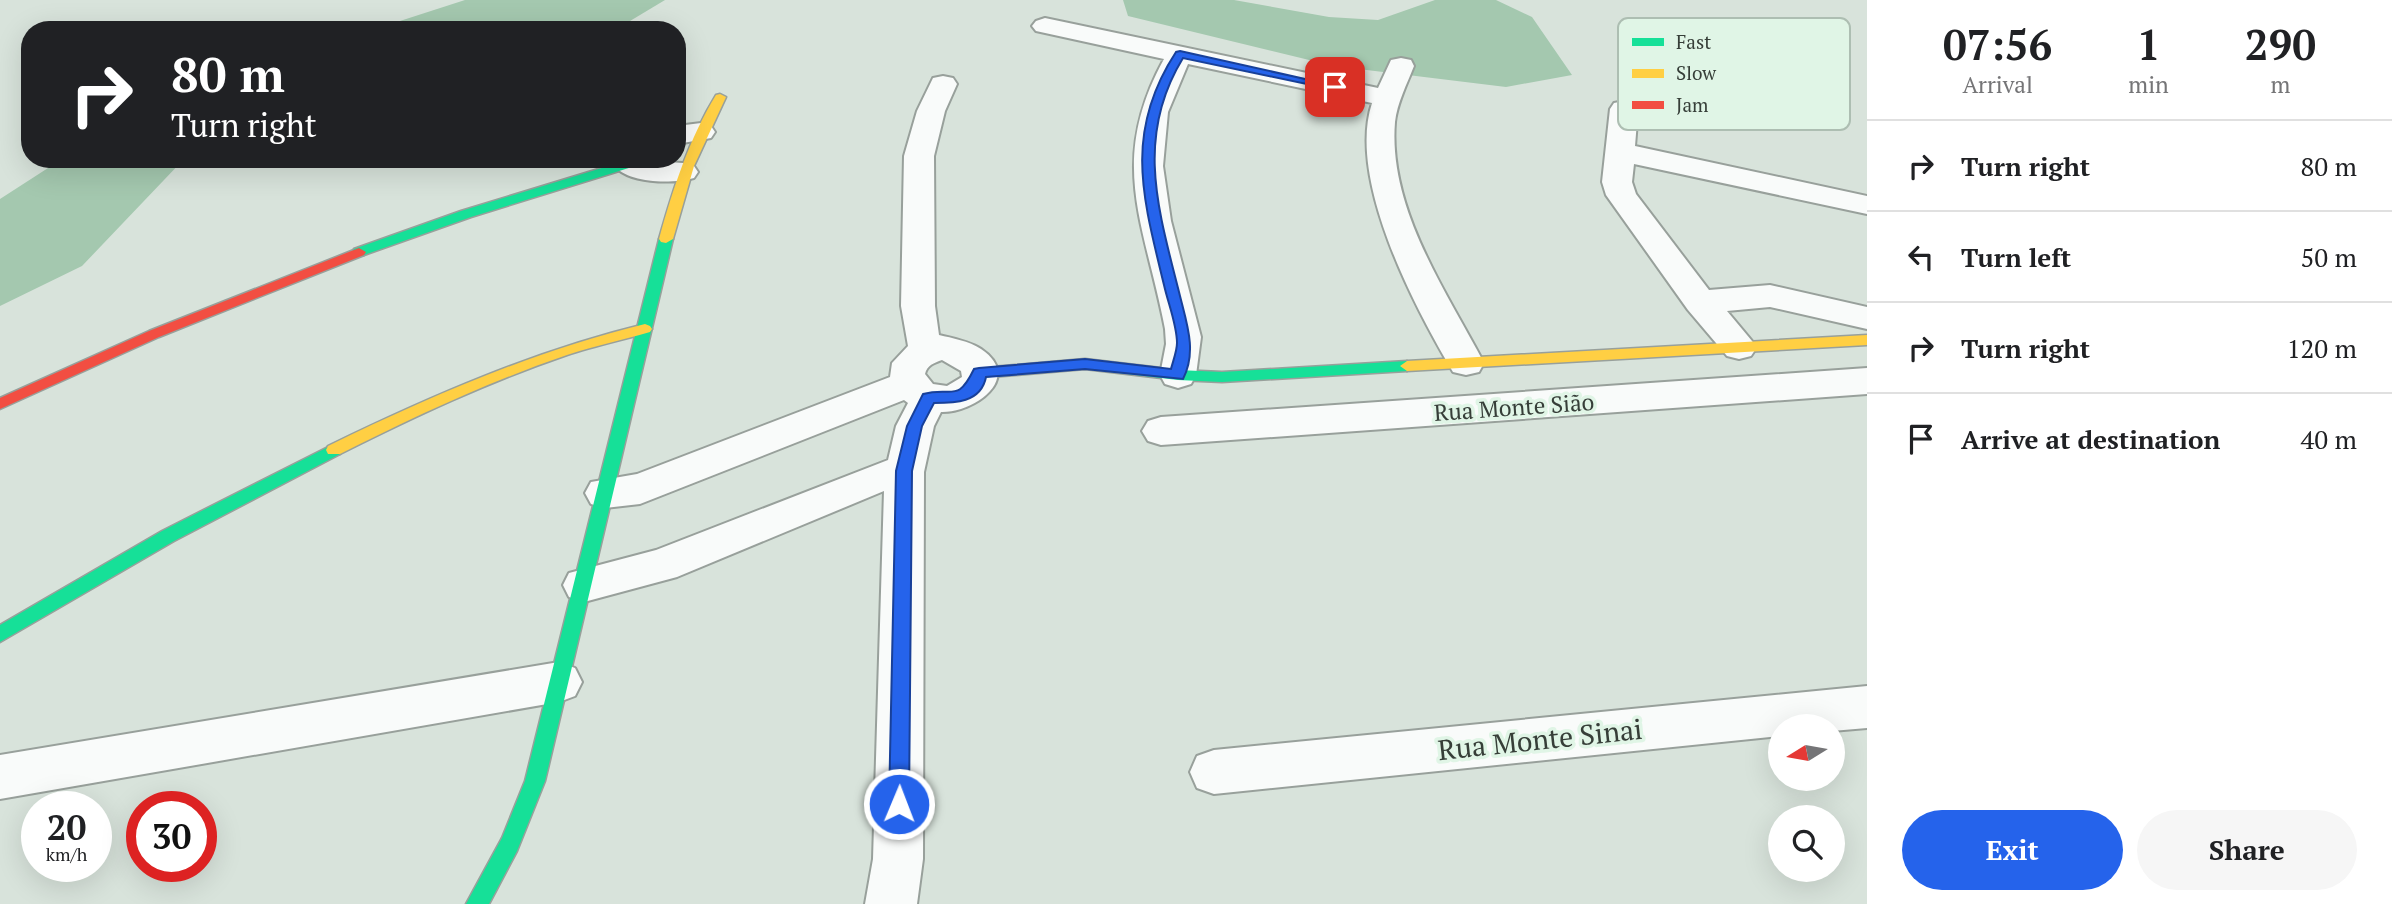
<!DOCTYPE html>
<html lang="en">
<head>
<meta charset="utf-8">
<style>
  :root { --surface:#fff; --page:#f6f6f6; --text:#202124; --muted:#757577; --line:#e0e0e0; --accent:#2563eb }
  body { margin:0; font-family:"PT Serif",serif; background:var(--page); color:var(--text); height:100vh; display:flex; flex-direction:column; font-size:26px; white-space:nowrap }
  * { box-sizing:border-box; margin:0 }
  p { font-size:23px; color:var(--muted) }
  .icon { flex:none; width:38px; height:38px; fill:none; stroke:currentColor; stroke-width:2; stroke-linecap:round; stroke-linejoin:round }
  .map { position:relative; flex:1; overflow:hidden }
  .side { display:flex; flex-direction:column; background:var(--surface); width:525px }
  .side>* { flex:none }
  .guide { position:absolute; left:21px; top:21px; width:665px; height:147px; border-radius:28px; box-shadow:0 7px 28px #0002; background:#202124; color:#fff; overflow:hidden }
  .needle { width:46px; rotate:259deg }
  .fabs { position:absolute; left:1768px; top:714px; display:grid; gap:14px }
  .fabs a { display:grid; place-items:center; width:77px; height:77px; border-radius:50%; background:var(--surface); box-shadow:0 7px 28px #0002; font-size:35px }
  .speed { position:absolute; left:21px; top:791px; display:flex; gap:14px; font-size:35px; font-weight:700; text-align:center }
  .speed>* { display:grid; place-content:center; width:91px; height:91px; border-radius:50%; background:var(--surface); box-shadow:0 7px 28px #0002; line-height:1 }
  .speed small { font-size:18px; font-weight:400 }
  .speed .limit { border:10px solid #d22; background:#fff; color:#111 }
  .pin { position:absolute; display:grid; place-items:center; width:60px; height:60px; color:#fff; margin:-30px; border-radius:14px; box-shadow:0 4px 10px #0006 }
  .me { position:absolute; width:77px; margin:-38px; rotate:1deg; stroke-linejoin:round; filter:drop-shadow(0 0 5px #0008) }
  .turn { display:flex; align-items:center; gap:24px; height:147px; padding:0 35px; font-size:32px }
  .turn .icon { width:91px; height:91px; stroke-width:2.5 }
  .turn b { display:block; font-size:49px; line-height:60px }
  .eta { display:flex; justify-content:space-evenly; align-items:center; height:119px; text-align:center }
  .eta b { font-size:42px; font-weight:700; line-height:49px }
  .cta { display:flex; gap:14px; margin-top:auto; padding:14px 35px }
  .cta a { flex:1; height:80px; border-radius:42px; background:var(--accent); color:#fff; font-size:28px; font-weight:700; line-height:80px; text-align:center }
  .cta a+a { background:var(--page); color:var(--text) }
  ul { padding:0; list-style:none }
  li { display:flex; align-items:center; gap:21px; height:91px; padding:0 35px; border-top:2px solid var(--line) }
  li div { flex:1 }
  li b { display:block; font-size:26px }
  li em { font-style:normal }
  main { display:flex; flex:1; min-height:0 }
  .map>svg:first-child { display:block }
</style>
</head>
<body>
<main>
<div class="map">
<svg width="1867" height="904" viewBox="0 0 1867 904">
  <rect width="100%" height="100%" fill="#d8e3db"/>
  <!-- forest -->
  <path fill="#a4c8af" d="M 465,0 L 665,0 L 615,30 L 372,30 Z
    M 1123,0 L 1234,0 L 1329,17 L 1378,20 L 1435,0 L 1496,0 L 1532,17 L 1572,75 L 1506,87 L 1334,66 L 1128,16 Z
    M 62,159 L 184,159 L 82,266 L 0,306 L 0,199 Z"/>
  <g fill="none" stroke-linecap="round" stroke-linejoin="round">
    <defs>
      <path id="street" d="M 1045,18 L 1378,88 L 1391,60 L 1401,58 L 1411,60 L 1414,66 C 1407,84 1397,103 1395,122 C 1388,208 1446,291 1484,363 L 1479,372 L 1466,375 L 1453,372 C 1414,306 1347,179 1372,103 L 1188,64 L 1168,112 L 1163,166 L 1171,221 L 1201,337 L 1196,375 L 1191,384 L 1178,388 L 1165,384 L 1160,375 L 1166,344 L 1165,329 C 1145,224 1107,163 1164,59 L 1036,31 L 1032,26 L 1036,21 Z
        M 943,76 L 953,78 L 957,84 L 945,111 L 934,156 L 935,306 L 939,335 C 952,338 969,341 981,349 C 1024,378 974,413 941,412 L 934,426 L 924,472 L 923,859 L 917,904 L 865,904 L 873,859 L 884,491 L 677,577 L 584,602 L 569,597 L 563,585 L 569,573 L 656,550 L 888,460 L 896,426 L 908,403 L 904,400 L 640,504 L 605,508 L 591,504 L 585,493 L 591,482 L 637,474 L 890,377 L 892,363 L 908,346 L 901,306 L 904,156 L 917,111 L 933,78 ZM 942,360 L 961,371 L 962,377 L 947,386 L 933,384 L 925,374 C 927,365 934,363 942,360 Z
        M 1624,101 L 1634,103 L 1638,109 L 1635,146 L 1867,196 L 1867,214 L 1634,164 L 1632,182 L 1636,194 L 1709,290 L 1770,285 L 1867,307 L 1867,329 L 1770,307 L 1727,311 L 1757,347 L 1751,356 L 1739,359 L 1727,356 L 1688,310 L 1606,195 L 1602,182 L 1610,109 L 1614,103 Z
        M 701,123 L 711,126 L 715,132 L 711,138 L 677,144 L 677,126 Z
        M 616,159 L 683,163 L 694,166 L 698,172 L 694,178 C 672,184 627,184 613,164 Z
        M 1867,368 L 1867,394 L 1161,445 L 1148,441 L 1142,431 L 1148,421 L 1161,417 Z
        M 559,662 L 575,668 L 582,682 L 575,696 L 559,702 L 0,799 L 0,755 Z
        M 1867,686 L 1867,728 L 1832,731 L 1832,726 L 1780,726 L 1780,736 L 1214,794 L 1197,788 L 1190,772 L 1197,756 L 1214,750 Z"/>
      <path id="fast" d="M 628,160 L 632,161 L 632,167 L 471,217 L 364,255 L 359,256 L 352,252 L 354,249 L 461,211 Z
        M 666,235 L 673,239 L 545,781 L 517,851 L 489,904 L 466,904 L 502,838 L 525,781 L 659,239 Z
        M 1085,359 L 1178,370 L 1222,372 L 1407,361 L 1414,366 L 1407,371 L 1222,382 L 1178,380 L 1085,369 L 980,378 L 973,373 L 980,368 Z
        M 334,444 L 340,446 L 342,450 L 340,454 L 174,541 L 0,642 L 0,625 L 162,531 Z"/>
      <path id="slow" d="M 720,94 L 726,97 L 694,166 L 673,239 L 666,243 L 661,242 L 659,239 C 673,189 689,139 716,95 Z
        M 645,324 L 650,326 L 652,329 L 650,332 C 622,340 594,346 567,355 C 488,382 414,417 340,454 L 328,454 L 326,450 L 328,446 C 431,396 534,351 645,324 Z
        M 1867,335 L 1867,345 L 1407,371 L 1400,366 L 1407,361 Z"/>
      <path id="jam" d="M 359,248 L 366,252 L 364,255 L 159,337 L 0,409 L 0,398 L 149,331 Z"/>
    </defs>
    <!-- street casing -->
    <use href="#street" stroke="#98a09b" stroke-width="4"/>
    <!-- fast casing -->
    <use href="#fast" stroke="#98a09b" stroke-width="3"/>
    <!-- slow casing -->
    <use href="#slow" stroke="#98a09b" stroke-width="3"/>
    <!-- jam casing -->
    <use href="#jam" stroke="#98a09b" stroke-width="3"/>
    <!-- street -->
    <use href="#street" fill="#f9fbfa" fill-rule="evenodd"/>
    <!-- fast -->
    <use href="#fast" fill="#16e098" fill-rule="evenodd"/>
    <!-- slow -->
    <use href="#slow" fill="#ffcf43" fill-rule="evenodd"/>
    <!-- jam -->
    <use href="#jam" fill="#f24e42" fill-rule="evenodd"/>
  </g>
  <!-- route -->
  <path fill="#2563eb" stroke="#184099" stroke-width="2" d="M 1180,51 L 1341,87 L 1335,90 L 1183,58 C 1134,138 1159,212 1180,296 C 1187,324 1197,352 1183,379 L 1085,369 L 986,377 C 981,403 954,403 934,403 L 922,426 L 912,471 L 909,804 L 906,810 L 899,813 L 892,810 L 889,804 L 896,471 L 907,426 L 923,394 C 953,386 957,404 974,369 L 979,368 L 1085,359 L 1171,369 C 1173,361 1177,351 1177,343 C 1177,325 1168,303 1164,285 C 1143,198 1123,133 1176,52 Z"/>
  <g text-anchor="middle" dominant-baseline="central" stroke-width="7" stroke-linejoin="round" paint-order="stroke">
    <!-- street labels -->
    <g font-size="23" fill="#363e38" stroke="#e0f5e6">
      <text transform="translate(1514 407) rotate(-4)">Rua Monte Sião</text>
    </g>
    <!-- near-street labels -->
    <g font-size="28" fill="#363e38" stroke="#e0f5e6">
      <text transform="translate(1540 739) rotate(-6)">Rua Monte Sinai</text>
    </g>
  </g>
  <!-- legend -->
  <rect x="1618" y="18" width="232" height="112" rx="10" fill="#e0f5e6" stroke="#adbeb2" stroke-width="2"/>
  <rect x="1632" y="38" width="32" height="8" fill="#16e098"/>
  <rect x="1632" y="69" width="32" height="9" fill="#ffcf43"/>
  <rect x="1632" y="101" width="32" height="8" fill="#f24e42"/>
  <g font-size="19" fill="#363e38">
    <text x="1676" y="49">Fast</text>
    <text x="1676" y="80">Slow</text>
    <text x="1676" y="112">Jam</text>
  </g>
</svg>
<div class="fabs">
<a><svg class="needle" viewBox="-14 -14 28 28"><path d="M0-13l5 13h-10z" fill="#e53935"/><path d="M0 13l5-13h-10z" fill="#757577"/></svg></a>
<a><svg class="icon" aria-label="search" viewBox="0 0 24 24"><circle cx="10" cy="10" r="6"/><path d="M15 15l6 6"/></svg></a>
</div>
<div class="speed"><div>20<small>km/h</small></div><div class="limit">30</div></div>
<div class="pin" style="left:1335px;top:87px;background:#d93025"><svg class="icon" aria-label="arrive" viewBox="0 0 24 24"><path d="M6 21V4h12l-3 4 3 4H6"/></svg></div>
<svg class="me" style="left:899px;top:804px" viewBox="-20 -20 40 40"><circle r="17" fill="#2563eb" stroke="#fff" stroke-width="3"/><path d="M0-11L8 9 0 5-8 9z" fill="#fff"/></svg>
<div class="guide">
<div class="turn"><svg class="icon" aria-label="right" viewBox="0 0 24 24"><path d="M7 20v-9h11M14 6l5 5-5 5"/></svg><div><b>80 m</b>Turn right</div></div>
</div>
</div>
<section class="side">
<div class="eta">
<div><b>07:56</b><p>Arrival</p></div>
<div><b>1</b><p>min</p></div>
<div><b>290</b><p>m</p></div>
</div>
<ul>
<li><svg class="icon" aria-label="right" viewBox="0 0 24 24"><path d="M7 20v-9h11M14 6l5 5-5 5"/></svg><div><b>Turn right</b></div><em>80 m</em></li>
<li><svg class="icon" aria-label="left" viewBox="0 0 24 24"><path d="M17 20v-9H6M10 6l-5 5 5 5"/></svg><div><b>Turn left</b></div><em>50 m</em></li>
<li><svg class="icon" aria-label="right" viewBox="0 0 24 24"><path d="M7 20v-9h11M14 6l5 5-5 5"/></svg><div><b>Turn right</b></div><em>120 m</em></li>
<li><svg class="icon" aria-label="arrive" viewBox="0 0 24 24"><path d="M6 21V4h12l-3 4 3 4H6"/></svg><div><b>Arrive at destination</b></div><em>40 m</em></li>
</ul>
<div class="cta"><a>Exit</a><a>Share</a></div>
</section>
</main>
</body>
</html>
